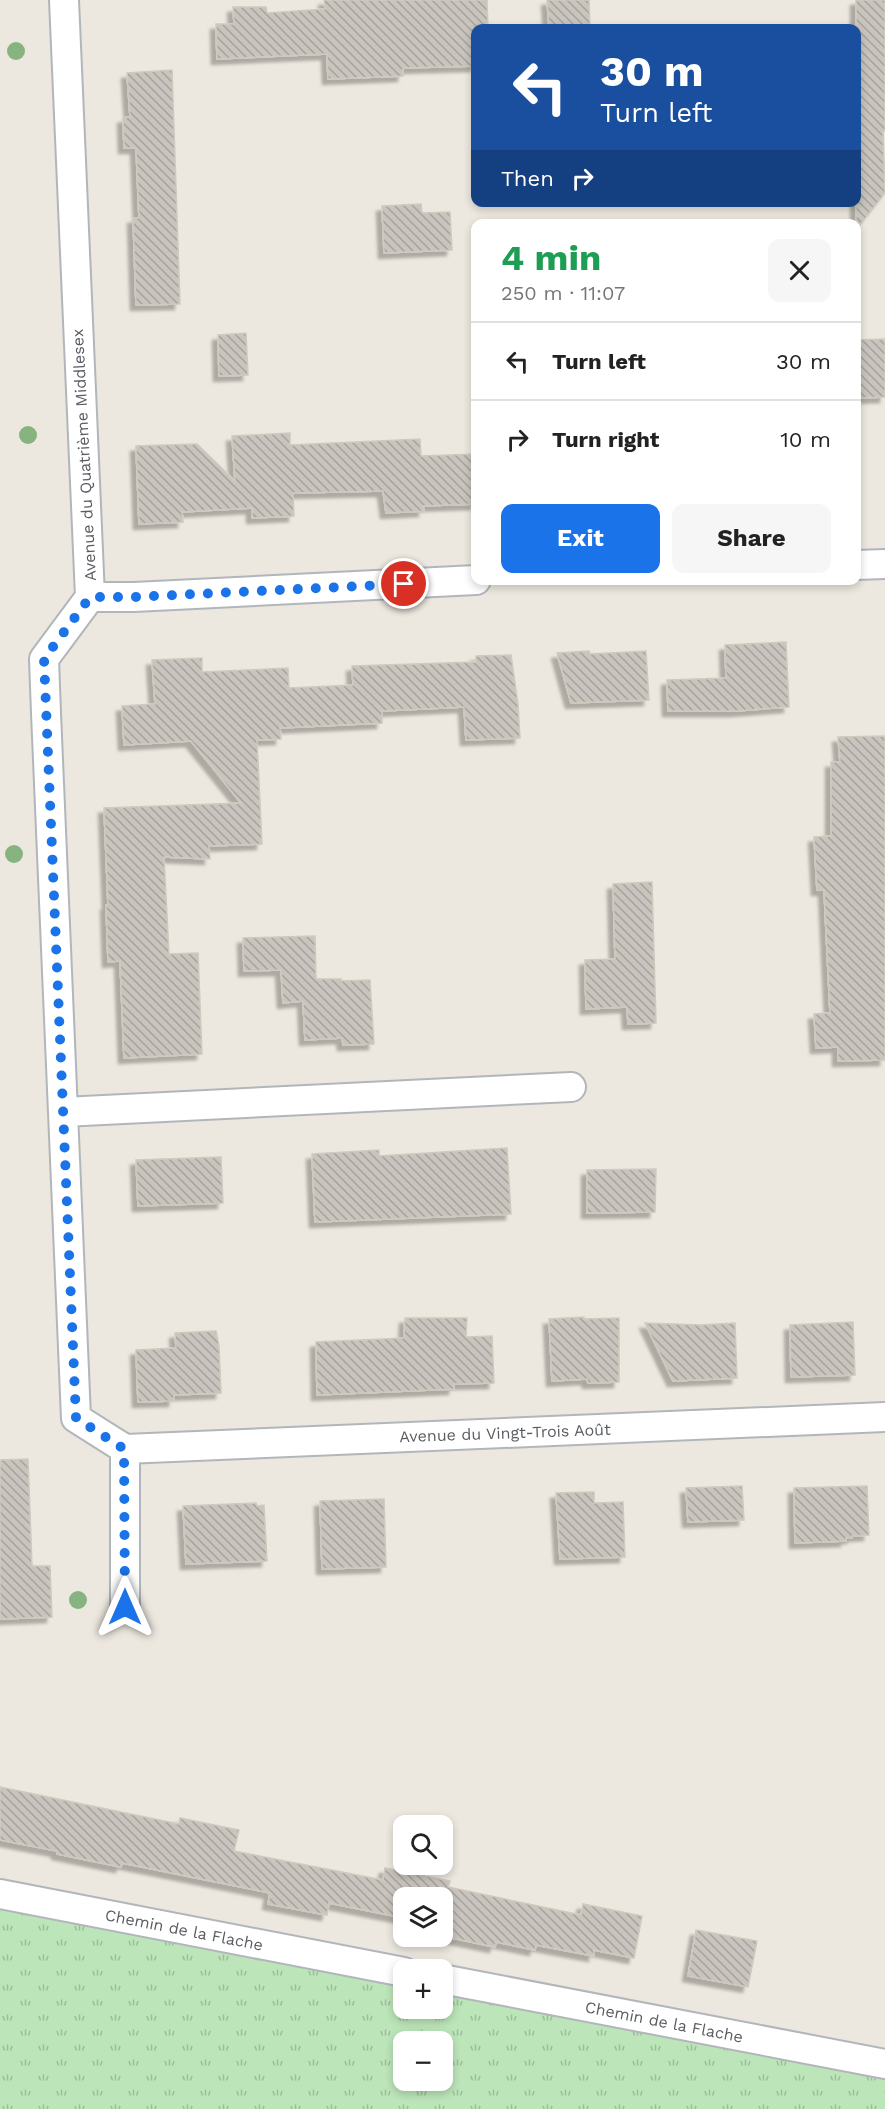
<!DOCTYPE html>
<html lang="en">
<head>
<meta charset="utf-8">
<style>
  :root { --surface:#fff; --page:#f6f6f6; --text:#222; --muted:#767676; --line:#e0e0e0; --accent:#1a73e8 }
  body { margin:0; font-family:"Work Sans",sans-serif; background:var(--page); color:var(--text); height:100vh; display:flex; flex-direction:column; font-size:22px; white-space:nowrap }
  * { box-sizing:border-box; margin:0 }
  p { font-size:20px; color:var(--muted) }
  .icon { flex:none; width:33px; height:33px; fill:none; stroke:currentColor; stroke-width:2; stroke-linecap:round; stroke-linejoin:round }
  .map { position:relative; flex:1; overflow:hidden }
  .details { position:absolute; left:471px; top:219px; width:390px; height:366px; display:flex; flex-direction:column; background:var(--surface); border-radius:12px; box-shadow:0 3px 9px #0003 }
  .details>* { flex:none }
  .banner { position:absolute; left:471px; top:24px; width:390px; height:183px; border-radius:12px; box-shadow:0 3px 9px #0003; background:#1a4fa0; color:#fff; overflow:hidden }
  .tools { position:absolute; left:393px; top:1815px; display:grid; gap:12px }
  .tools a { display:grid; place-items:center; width:60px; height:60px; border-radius:12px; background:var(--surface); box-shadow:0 3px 9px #0003; font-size:30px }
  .pin { position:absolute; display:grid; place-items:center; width:51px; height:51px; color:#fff; margin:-26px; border:3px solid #fff; border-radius:50%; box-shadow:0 2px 6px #0007 }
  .me { position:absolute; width:66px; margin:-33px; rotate:0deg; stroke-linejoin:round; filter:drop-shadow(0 0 4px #0008) }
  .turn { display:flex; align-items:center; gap:21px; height:126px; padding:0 30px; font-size:27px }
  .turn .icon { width:78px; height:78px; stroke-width:2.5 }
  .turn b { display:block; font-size:42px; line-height:51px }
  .then { display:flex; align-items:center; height:57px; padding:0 30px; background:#0003; gap:12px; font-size:22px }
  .round { display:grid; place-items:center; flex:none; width:63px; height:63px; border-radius:12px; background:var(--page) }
  .overview { display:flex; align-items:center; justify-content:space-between; height:102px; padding:0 30px }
  h1 { font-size:36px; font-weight:700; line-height:45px; color:#1e9e55 }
  .cta { display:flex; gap:12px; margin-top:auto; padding:12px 30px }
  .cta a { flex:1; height:69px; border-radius:12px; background:var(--accent); color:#fff; font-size:24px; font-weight:700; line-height:69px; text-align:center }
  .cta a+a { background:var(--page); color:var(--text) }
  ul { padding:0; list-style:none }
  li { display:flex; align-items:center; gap:18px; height:78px; padding:0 30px; border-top:2px solid var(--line) }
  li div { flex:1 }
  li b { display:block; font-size:22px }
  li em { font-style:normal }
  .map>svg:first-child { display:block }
</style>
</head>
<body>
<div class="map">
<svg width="885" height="2109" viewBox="0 0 885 2109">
  <defs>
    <pattern id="grass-tufts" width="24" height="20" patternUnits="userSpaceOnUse" patternTransform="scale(1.5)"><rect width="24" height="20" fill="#bce5b9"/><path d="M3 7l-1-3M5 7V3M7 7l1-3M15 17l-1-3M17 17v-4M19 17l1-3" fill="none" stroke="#9cbd9a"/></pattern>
    <pattern id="building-back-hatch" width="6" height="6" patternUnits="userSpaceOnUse" patternTransform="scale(1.5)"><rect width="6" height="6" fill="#c9c5be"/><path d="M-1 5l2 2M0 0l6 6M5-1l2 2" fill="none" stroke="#a6a39e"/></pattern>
    <filter id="shadow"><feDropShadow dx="-5.5" dy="5.5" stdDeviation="1.5" flood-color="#0004"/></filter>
  </defs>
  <rect width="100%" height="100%" fill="#ece8df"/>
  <!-- grass -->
  <path fill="url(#grass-tufts)" fill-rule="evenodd" d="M 0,1894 L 403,1972 L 404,2008 L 442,2008 L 443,1979 L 885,2064 L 885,2109 L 0,2109 ZM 404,2042 L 442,2042 L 442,2080 L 404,2080 Z"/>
  <!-- building -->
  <path fill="url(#building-back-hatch)" stroke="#d1c9bd" stroke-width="1.5" filter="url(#shadow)" d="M 324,0 L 487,0 L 488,28 L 476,28 L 476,66 L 403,68 L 403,76 L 328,79 L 327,54 L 217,59 L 216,24 L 234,24 L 233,7 L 266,7 L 267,13 L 325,9 Z
    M 547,0 L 589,0 L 590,28 L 549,28 Z
    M 856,0 L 885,0 L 885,131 L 883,131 L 885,193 L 856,230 Z
    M 172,70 L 180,304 L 136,305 L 133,218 L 139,218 L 136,148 L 124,148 L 123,118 L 130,117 L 127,73 Z
    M 421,204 L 422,213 L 450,212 L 452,250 L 384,253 L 382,206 Z
    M 246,333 L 248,375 L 219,376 L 218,335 Z
    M 885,339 L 885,397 L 858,398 L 856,340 Z
    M 290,433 L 290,445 L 420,439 L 421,456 L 476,454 L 476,504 L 423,506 L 424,511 L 386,513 L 383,491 L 293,493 L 294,516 L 252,518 L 252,508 L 182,512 L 183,522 L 139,524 L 136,446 L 197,444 L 235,481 L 232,436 Z
    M 786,642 L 789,707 L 736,711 L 668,711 L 667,680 L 726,678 L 725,645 Z
    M 589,651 L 590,654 L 646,651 L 649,700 L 571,703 L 557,653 Z
    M 511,655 L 518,704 L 520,738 L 466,740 L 464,707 L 382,711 L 382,723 L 280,728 L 281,739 L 257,740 L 262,844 L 209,846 L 210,859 L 164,857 L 169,954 L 198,953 L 202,1054 L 124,1058 L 120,961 L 108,962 L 106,905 L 108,905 L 104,808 L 241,803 L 191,741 L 124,745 L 122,706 L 155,704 L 152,660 L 202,658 L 202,672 L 288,668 L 289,688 L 353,685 L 352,666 L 476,662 L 476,656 Z
    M 885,736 L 885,1060 L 838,1061 L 838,1047 L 816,1048 L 814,1014 L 830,1013 L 824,890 L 817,890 L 814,837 L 831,836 L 831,762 L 840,762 L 838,737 Z
    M 652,882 L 656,1023 L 628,1024 L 627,1007 L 586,1009 L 585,960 L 615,959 L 613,884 Z
    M 315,936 L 316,979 L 341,979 L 341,981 L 370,980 L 374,1044 L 343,1045 L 342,1038 L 305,1040 L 303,1001 L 283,1003 L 281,970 L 244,971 L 243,938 Z
    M 507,1148 L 511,1214 L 315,1222 L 312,1154 L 379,1150 L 379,1156 Z
    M 221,1157 L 223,1203 L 138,1206 L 136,1160 Z
    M 656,1169 L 655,1212 L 587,1213 L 587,1170 Z
    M 584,1317 L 584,1319 L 619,1318 L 619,1382 L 588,1383 L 587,1379 L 552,1381 L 549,1319 Z
    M 405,1318 L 467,1318 L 466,1337 L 492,1336 L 494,1383 L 454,1384 L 454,1389 L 317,1395 L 316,1342 L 404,1338 Z
    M 853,1322 L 855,1375 L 791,1377 L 790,1325 Z
    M 645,1323 L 701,1325 L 735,1323 L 737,1378 L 673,1381 Z
    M 216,1331 L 219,1346 L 221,1393 L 174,1395 L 174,1401 L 138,1402 L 136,1350 L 176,1348 L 175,1333 Z
    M 28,1459 L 32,1566 L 50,1566 L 52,1617 L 0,1619 L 0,1460 Z
    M 742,1486 L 744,1520 L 688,1522 L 686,1488 Z
    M 867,1486 L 869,1535 L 852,1536 L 852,1538 L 846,1538 L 846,1541 L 795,1543 L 794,1488 Z
    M 594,1492 L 594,1503 L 623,1502 L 625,1557 L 560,1559 L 556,1493 Z
    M 384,1499 L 386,1567 L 322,1569 L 320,1501 Z
    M 256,1503 L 257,1506 L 264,1505 L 267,1561 L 186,1564 L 183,1506 Z
    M 0,1787 L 179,1824 L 180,1818 L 239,1830 L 234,1851 L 383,1880 L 385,1868 L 450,1881 L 448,1887 L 581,1915 L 583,1904 L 642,1916 L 634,1958 L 594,1950 L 594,1956 L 536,1945 L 535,1950 L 496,1942 L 495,1947 L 442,1936 L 442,1898 L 404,1898 L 404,1918 L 329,1903 L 327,1915 L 268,1904 L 270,1893 L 122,1863 L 121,1867 L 57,1854 L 57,1851 L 0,1840 Z
    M 696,1930 L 757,1941 L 748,1987 L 688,1976 Z"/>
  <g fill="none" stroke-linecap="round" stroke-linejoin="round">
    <defs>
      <path id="street" d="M 64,0 L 90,597
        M 856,565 L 885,564
        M 90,597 L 44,659 L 46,713 L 76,1418 L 125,1449 L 125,1607
        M 90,597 L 134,597 L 476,580
        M 63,1112 L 571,1087
        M 125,1449 L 885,1417
        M 0,1894 L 404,1972
        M 442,1979 L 885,2064"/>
    </defs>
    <!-- street casing -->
    <use href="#street" stroke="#b2b6bb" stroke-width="32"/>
    <!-- street -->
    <use href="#street" stroke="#fff" stroke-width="28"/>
  </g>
  <!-- trees -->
  <g fill="#86b37f">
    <circle cx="16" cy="51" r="9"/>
    <circle cx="28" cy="435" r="9"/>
    <circle cx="14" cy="854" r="9"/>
    <circle cx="78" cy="1600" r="9"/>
  </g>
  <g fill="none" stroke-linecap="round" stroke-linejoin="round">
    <!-- route -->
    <path stroke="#1a73e8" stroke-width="10" stroke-dasharray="0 18" d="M 125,1607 L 124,1449 L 76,1418 L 44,659 L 90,597 L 134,597 L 404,584"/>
  </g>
  <g text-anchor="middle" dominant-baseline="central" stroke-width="5" stroke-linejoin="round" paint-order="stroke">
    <!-- street labels -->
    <g font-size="16" fill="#585c61" stroke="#fff">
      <text transform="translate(84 455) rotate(-93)">Avenue du Quatrième Middlesex</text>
      <text transform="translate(505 1433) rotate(-2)">Avenue du Vingt-Trois Août</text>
      <text transform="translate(184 1930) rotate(11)">Chemin de la Flache</text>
      <text transform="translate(664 2022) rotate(11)">Chemin de la Flache</text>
    </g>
  </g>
</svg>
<div class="tools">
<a><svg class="icon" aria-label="search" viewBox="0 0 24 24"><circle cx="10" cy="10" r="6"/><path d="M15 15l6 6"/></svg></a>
<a><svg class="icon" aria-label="layers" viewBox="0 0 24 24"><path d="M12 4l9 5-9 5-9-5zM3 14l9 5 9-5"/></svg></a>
<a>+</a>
<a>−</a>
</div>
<div class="pin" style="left:404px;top:584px;background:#d93025"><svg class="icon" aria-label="arrive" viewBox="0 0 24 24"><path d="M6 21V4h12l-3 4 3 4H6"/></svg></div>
<svg class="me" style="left:125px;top:1607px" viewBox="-20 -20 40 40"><path d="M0-17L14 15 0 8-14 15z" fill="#1a73e8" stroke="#fff" stroke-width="4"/></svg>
<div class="banner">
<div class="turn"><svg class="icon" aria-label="left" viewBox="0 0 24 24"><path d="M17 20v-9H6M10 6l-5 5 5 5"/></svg><div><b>30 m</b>Turn left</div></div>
<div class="then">Then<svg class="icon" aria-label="right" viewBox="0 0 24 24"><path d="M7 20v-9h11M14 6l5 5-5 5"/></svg></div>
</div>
<section class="details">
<div class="overview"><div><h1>4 min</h1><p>250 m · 11:07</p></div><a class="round"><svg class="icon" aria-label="close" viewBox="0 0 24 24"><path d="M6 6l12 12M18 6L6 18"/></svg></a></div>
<ul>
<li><svg class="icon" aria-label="left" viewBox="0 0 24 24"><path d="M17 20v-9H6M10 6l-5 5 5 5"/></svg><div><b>Turn left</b></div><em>30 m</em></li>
<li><svg class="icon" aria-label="right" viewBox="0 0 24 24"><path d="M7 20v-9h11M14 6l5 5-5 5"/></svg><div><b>Turn right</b></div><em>10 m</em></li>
</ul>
<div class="cta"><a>Exit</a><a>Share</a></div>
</section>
</div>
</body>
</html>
